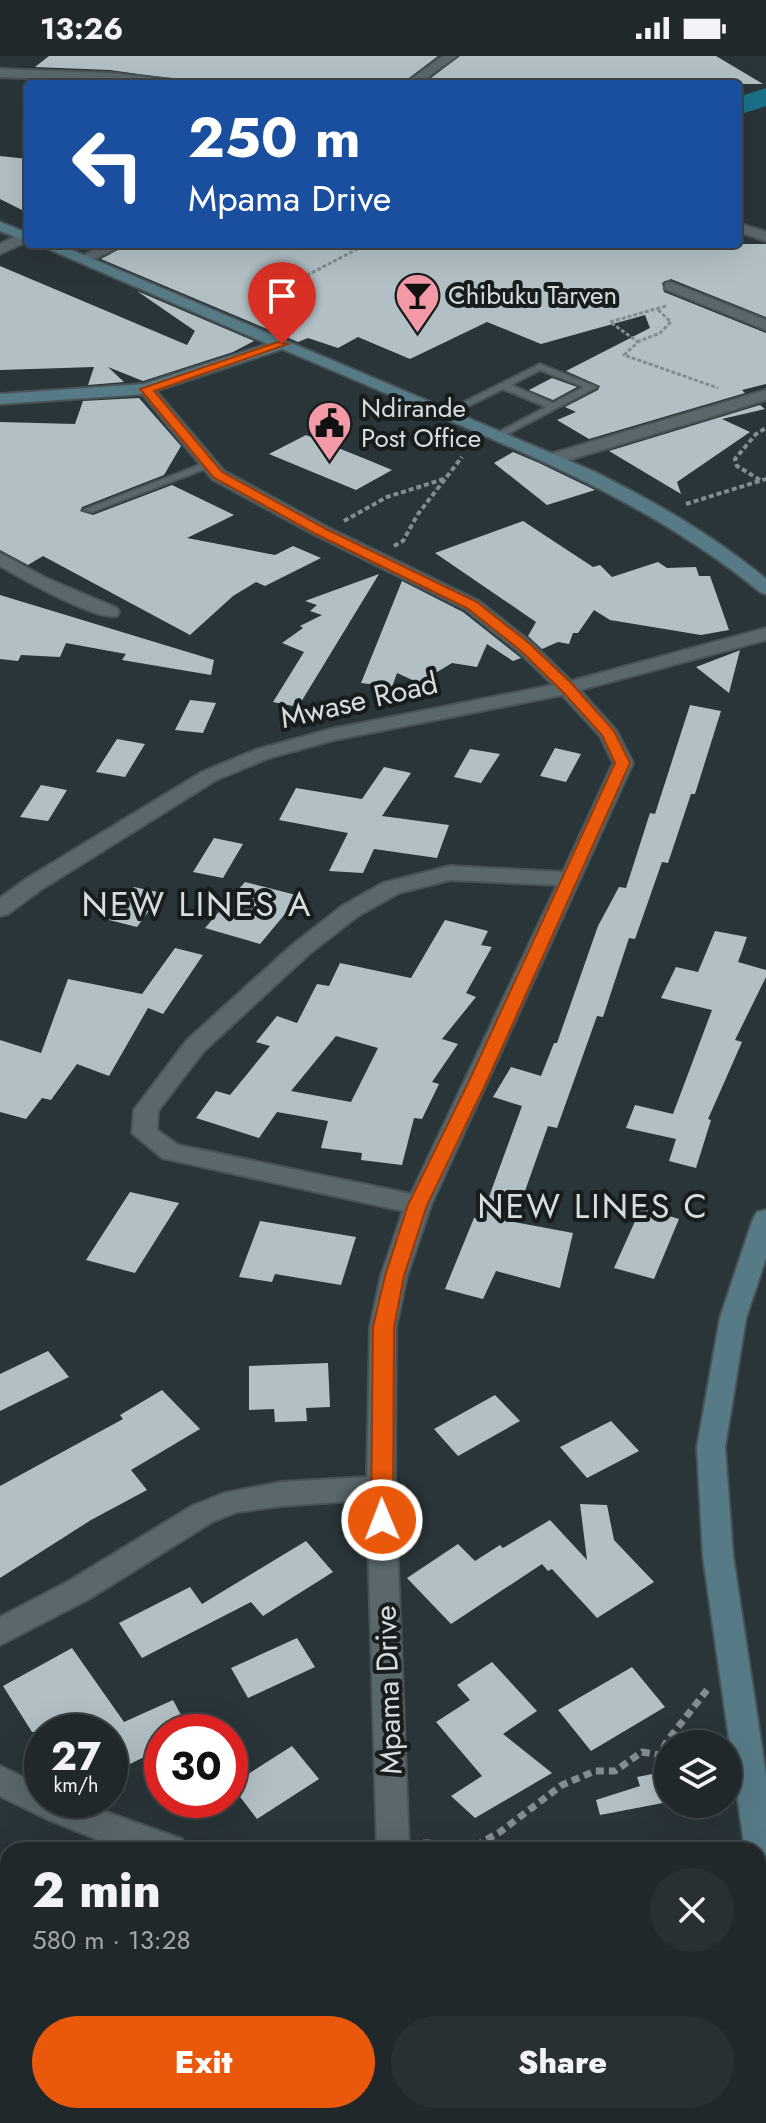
<!DOCTYPE html>
<html lang="en">
<head>
<meta charset="utf-8">
<style>
  :root { --surface:#20282b; --page:#283033; --text:#f1f3f6; --muted:#a2a6a9; --line:#3d4447; --accent:#ea580c }
  body { margin:0; font-family:Jost,sans-serif; background:var(--page); color:var(--text); height:100vh; display:flex; flex-direction:column; font-size:30px; white-space:nowrap }
  * { box-sizing:border-box; margin:0 }
  p { font-size:26px; color:var(--muted) }
  .icon { flex:none; width:44px; height:44px; fill:none; stroke:currentColor; stroke-width:2; stroke-linecap:round; stroke-linejoin:round }
  .map { position:relative; flex:1; overflow:hidden }
  .drawer { position:absolute; left:0px; top:1786px; width:766px; height:282px; display:flex; flex-direction:column; background:var(--surface); border-radius:24px 24px 0 0; box-shadow:0 8px 32px #0002,0 0 0 2px var(--line) }
  .drawer>* { flex:none }
  .top-card { position:absolute; left:24px; top:24px; width:718px; height:168px; border-radius:8px; box-shadow:0 8px 32px #0002,0 0 0 2px var(--line); background:#1a4fa0; color:#fff; overflow:hidden }
  .buttons { position:absolute; left:654px; top:1674px; display:grid; gap:16px }
  .buttons a { display:grid; place-items:center; width:88px; height:88px; border-radius:50%; background:var(--surface); box-shadow:0 8px 32px #0002,0 0 0 2px var(--line); font-size:40px }
  .speed { position:absolute; left:24px; top:1658px; display:flex; gap:16px; font-size:40px; font-weight:700; text-align:center }
  .speed>* { display:grid; place-content:center; width:104px; height:104px; border-radius:50%; background:var(--surface); box-shadow:0 8px 32px #0002,0 0 0 2px var(--line); line-height:1 }
  .speed small { font-size:20px; font-weight:400 }
  .speed .limit { border:12px solid #d22; background:#fff; color:#111 }
  .pin { position:absolute; display:grid; place-items:center; width:68px; height:68px; color:#fff; margin:-82px -34px; border-radius:50% 50% 50% 0; rotate:-45deg; box-shadow:0 0 8px #0007 }
  .pin .icon { rotate:45deg }
  .me { position:absolute; width:88px; margin:-44px; rotate:359deg; stroke-linejoin:round; filter:drop-shadow(0 0 6px #0008) }
  .turn { display:flex; align-items:center; gap:28px; height:168px; padding:0 32px; font-size:36px }
  .turn .icon { width:104px; height:104px; stroke-width:2.5 }
  .turn b { display:block; font-size:56px; line-height:68px }
  .round { display:grid; place-items:center; flex:none; width:84px; height:84px; border-radius:42px; background:var(--page) }
  .head { display:flex; align-items:center; justify-content:space-between; height:136px; padding:0 32px }
  h1 { font-size:48px; font-weight:800; line-height:60px }
  .button { display:flex; gap:16px; margin-top:auto; padding:16px 32px }
  .button a { flex:1; height:92px; border-radius:48px; background:var(--accent); color:#fff; font-size:32px; font-weight:800; line-height:92px; text-align:center }
  .button a+a { background:var(--page); color:var(--text) }
  .status { display:flex; justify-content:space-between; align-items:center; height:56px; padding:0 40px; background:var(--surface); direction:ltr }
  .status svg { height:22px; fill:currentColor }
  .map>svg:first-child { display:block }
</style>
</head>
<body>
<div class="status"><b>13:26</b><svg viewBox="0 0 49 12"><path d="M0 12V9h3v3zM5 12V6h3v6zM10 12V3h3v9zM15 12V0h3v12zM26 1h20v11H26zM47 4h2v5h-2z"/></svg></div>
<div class="map">
<svg width="766" height="2067" viewBox="0 0 766 2067">
  <rect width="100%" height="100%" fill="#2a3539"/>
  <g fill="none" stroke-linecap="round" stroke-linejoin="round">
    <!-- river -->
    <path fill="#1a7189" fill-rule="evenodd" d="M 766,32 L 766,50 L 738,59 L 738,41 Z"/>
  </g>
  <!-- building -->
  <path fill="#b2c0c5" fill-rule="evenodd" d="M 49,0 L 438,0 L 401,28 L 209,28 L 110,14 L 35,11 Z
    M 460,0 L 716,0 L 763,28 L 423,28 Z
    M 0,100 L 28,103 L 28,157 L 0,143 Z
    M 129,188 L 766,188 L 766,261 L 671,223 L 662,227 L 664,236 L 766,277 L 766,328 L 742,334 L 745,337 L 589,383 L 557,364 L 576,356 L 565,351 L 598,334 L 600,330 L 566,315 L 650,272 L 645,259 L 541,288 L 487,266 L 410,303 L 358,281 L 338,292 L 308,282 L 298,286 L 101,203 Z
    M 0,210 L 187,289 L 195,275 L 137,235 L 254,285 L 233,296 L 143,325 L 108,311 L 124,326 L 88,329 L 94,311 L 0,314 Z
    M 552,322 L 577,331 L 553,344 L 529,334 Z
    M 139,342 L 181,390 L 164,419 L 82,451 L 80,455 L 93,459 L 172,429 L 234,459 L 187,482 L 275,499 L 293,490 L 321,502 L 265,530 L 256,526 L 233,540 L 190,579 L 43,500 L 28,509 L 0,494 L 0,366 L 75,368 L 83,345 Z
    M 760,349 L 765,353 L 722,363 L 750,376 L 677,426 L 681,438 L 609,395 Z
    M 306,379 L 368,404 L 392,414 L 356,434 L 269,398 Z
    M 513,396 L 539,407 L 595,434 L 547,449 L 494,407 Z
    M 523,465 L 593,511 L 600,509 L 612,521 L 658,506 L 667,512 L 696,511 L 699,520 L 710,520 L 729,574 L 701,579 L 610,564 L 594,554 L 578,577 L 573,577 L 569,588 L 558,586 L 542,593 L 528,580 L 536,566 L 435,497 Z
    M 379,518 L 298,651 L 273,646 L 304,596 L 282,587 L 303,572 L 300,570 L 322,559 L 310,555 L 317,549 L 305,545 Z
    M 402,525 L 463,556 L 521,602 L 513,605 L 487,588 L 477,611 L 452,607 L 419,627 L 397,617 L 392,631 L 361,627 Z
    M 0,539 L 214,604 L 211,619 L 122,604 L 126,598 L 66,587 L 60,601 L 21,599 L 18,605 L 0,603 Z
    M 740,594 L 729,637 L 696,611 L 738,595 Z
    M 190,644 L 216,647 L 203,677 L 175,674 Z
    M 690,649 L 721,655 L 695,738 L 691,738 L 668,807 L 662,806 L 635,883 L 629,882 L 603,961 L 597,960 L 557,1072 L 548,1070 L 514,1166 L 573,1177 L 560,1232 L 496,1215 L 483,1243 L 445,1233 L 474,1162 L 481,1163 L 522,1050 L 493,1041 L 511,1011 L 541,1020 L 554,987 L 557,987 L 598,870 L 619,831 L 626,832 L 650,757 L 655,758 Z
    M 117,683 L 145,688 L 125,721 L 96,716 Z
    M 555,692 L 581,698 L 566,726 L 540,720 Z
    M 470,693 L 500,698 L 481,727 L 454,721 Z
    M 384,711 L 411,717 L 382,760 L 449,769 L 437,802 L 374,793 L 363,817 L 329,815 L 348,777 L 279,764 L 296,732 L 362,743 Z
    M 41,729 L 67,734 L 48,765 L 20,761 Z
    M 214,782 L 243,788 L 223,822 L 193,816 Z
    M 245,826 L 300,840 L 260,888 L 205,872 Z
    M 134,831 L 162,837 L 137,871 L 109,864 Z
    M 445,864 L 488,875 L 481,889 L 492,891 L 466,937 L 476,941 L 442,983 L 458,988 L 432,1026 L 439,1028 L 422,1063 L 414,1062 L 402,1109 L 361,1104 L 362,1097 L 321,1092 L 328,1065 L 277,1056 L 259,1082 L 196,1062 L 216,1035 L 230,1039 L 270,990 L 256,986 L 277,960 L 297,967 L 317,928 L 329,930 L 340,907 L 411,922 ZM 336,980 L 378,992 L 351,1046 L 291,1035 Z
    M 715,875 L 747,881 L 738,906 L 766,914 L 766,921 L 735,984 L 742,986 L 708,1063 L 711,1064 L 696,1112 L 669,1105 L 676,1083 L 626,1072 L 635,1049 L 673,1058 L 712,954 L 661,942 L 676,911 L 698,916 Z
    M 175,892 L 203,899 L 163,958 L 148,952 L 109,1020 L 77,1008 L 51,1044 L 42,1042 L 26,1063 L 0,1056 L 0,984 L 41,997 L 68,923 L 142,938 Z
    M 130,1136 L 179,1147 L 135,1217 L 86,1204 Z
    M 641,1152 L 679,1163 L 654,1223 L 614,1212 Z
    M 260,1165 L 356,1181 L 341,1229 L 275,1218 L 272,1226 L 239,1221 Z
    M 48,1295 L 69,1321 L 0,1355 L 0,1318 Z
    M 328,1307 L 330,1351 L 306,1352 L 307,1365 L 275,1366 L 274,1353 L 249,1354 L 249,1310 Z
    M 162,1334 L 200,1373 L 131,1414 L 147,1434 L 91,1464 L 0,1522 L 0,1430 L 123,1363 L 120,1359 Z
    M 495,1339 L 520,1365 L 458,1400 L 434,1373 Z
    M 611,1365 L 639,1395 L 587,1422 L 560,1391 Z
    M 580,1448 L 607,1449 L 614,1484 L 654,1526 L 597,1562 L 552,1513 L 548,1515 L 542,1508 L 451,1568 L 407,1522 L 458,1488 L 475,1505 L 500,1489 L 503,1492 L 550,1464 L 587,1504 Z
    M 306,1485 L 333,1516 L 263,1560 L 251,1546 L 142,1602 L 119,1567 L 190,1531 L 202,1548 Z
    M 297,1582 L 315,1611 L 248,1642 L 231,1612 Z
    M 72,1592 L 124,1666 L 173,1644 L 190,1676 L 162,1676 L 162,1692 L 110,1718 L 110,1676 L 32,1676 L 3,1630 Z
    M 492,1606 L 537,1655 L 503,1678 L 552,1717 L 475,1762 L 451,1740 L 482,1720 L 436,1666 L 470,1644 L 457,1629 Z
    M 632,1611 L 665,1651 L 591,1695 L 558,1654 Z
    M 292,1690 L 319,1723 L 257,1763 L 231,1729 Z
    M 668,1715 L 668,1746 L 600,1759 L 596,1744 L 640,1730 L 637,1721 Z"/>
  <g fill="none" stroke-linecap="round" stroke-linejoin="round">
    <defs>
      <path id="lane" d="M 540,308 L 597,331 L 500,382 L 495,379 L 497,377 L 546,351 L 503,333 L 450,359 L 442,357 ZM 540,314 L 584,331 L 553,347 L 511,329 Z
        M 207,406 L 212,409 L 210,411 L 92,456 L 83,454 Z"/>
      <path id="street" d="M 443,0 L 457,0 L 418,28 L 404,28 Z
        M 0,13 L 110,17 L 173,24 L 179,28 L 0,21 Z
        M 738,167 L 766,176 L 766,185 L 738,176 Z
        M 28,177 L 28,185 L 0,198 L 0,188 L 20,178 Z
        M 106,188 L 126,188 L 88,206 L 83,207 L 76,203 Z
        M 670,226 L 766,264 L 766,274 L 665,233 L 665,227 Z
        M 146,328 L 152,330 L 224,415 L 327,471 L 479,545 L 532,587 L 571,625 L 766,572 L 766,584 L 580,634 L 616,674 L 633,707 L 431,1149 L 407,1220 L 396,1271 L 395,1432 L 409,1794 L 377,1794 L 367,1444 L 281,1450 L 237,1456 L 212,1466 L 89,1543 L 0,1589 L 0,1561 L 69,1525 L 192,1450 L 224,1437 L 281,1426 L 367,1421 L 370,1271 L 381,1220 L 403,1155 L 162,1102 L 132,1077 L 134,1054 L 187,984 L 292,889 L 342,850 L 383,827 L 450,810 L 563,816 L 613,707 L 600,680 L 562,639 L 334,684 L 269,702 L 216,724 L 42,833 L 8,858 L 0,860 L 0,842 L 26,823 L 202,716 L 255,694 L 331,673 L 553,629 L 518,595 L 465,553 L 315,479 L 212,423 L 138,333 ZM 450,824 L 557,829 L 411,1138 L 178,1089 L 157,1074 L 158,1055 L 203,996 L 308,899 L 358,860 L 399,837 Z
        M 766,334 L 766,344 L 559,407 L 553,408 L 545,403 L 547,399 Z
        M 0,497 L 46,522 L 117,552 L 119,556 L 117,560 C 96,565 21,522 0,510 Z
        M 0,1710 L 42,1730 L 42,1744 L 72,1744 L 182,1783 L 186,1794 L 124,1794 L 51,1765 L 0,1740 Z
        M 376,2060 L 412,2060 L 411,2067 L 375,2067 Z"/>
      <path id="secondary" d="M 0,166 L 28,177 L 28,186 L 0,175 Z
        M 37,188 L 57,188 L 79,197 L 593,415 C 655,446 713,479 766,523 L 766,538 L 760,536 C 670,462 568,415 462,370 C 402,344 342,318 282,293 L 146,338 L 0,348 L 0,338 L 144,328 L 268,288 Z
        M 766,1154 L 766,1202 L 746,1262 L 725,1391 L 733,1500 L 766,1719 L 766,1842 L 758,1839 L 758,1794 L 745,1794 L 703,1500 L 697,1391 L 720,1262 L 753,1163 L 757,1156 Z"/>
    </defs>
    <!-- lane casing -->
    <use href="#lane" stroke="#495356" stroke-width="4"/>
    <!-- street casing -->
    <use href="#street" stroke="#495356" stroke-width="4"/>
    <!-- secondary casing -->
    <use href="#secondary" stroke="#495356" stroke-width="4"/>
    <!-- path-far2 -->
    <path stroke="#838c8f" stroke-width="3" stroke-dasharray="4 2" stroke-linecap="butt" d="M 201,190 L 207,188
      M 296,225 L 367,188
      M 666,250 L 610,266 L 638,286 L 624,299 L 718,332
      M 637,286 L 660,277 L 671,266 L 657,253"/>
    <!-- path-far1 -->
    <path stroke="#838c8f" stroke-width="4" stroke-dasharray="5 3" stroke-linecap="butt" d="M 760,424 L 737,410 L 735,403 L 756,378 L 766,372
      M 686,448 L 766,423
      M 344,465 L 387,441 L 444,423
      M 394,490 L 403,485 L 418,458 L 462,401"/>
    <!-- path -->
    <path stroke="#838c8f" stroke-width="7" stroke-dasharray="8 5" stroke-linecap="butt" d="M 423,1787 L 477,1789 L 500,1776 L 562,1729 L 595,1715 L 615,1715 L 642,1696 L 660,1699 L 667,1685 L 707,1634"/>
    <!-- lane -->
    <use href="#lane" fill="#5a676b" fill-rule="evenodd"/>
    <!-- street -->
    <use href="#street" fill="#5a676b" fill-rule="evenodd"/>
    <!-- secondary -->
    <use href="#secondary" fill="#567b87" fill-rule="evenodd"/>
  </g>
  <!-- route -->
  <path fill="#ea580c" stroke="#983908" stroke-width="2" d="M 278,286 L 288,288 L 154,335 L 222,416 L 326,473 L 477,546 L 530,588 L 572,628 L 614,675 L 630,707 L 487,1025 L 427,1149 L 404,1220 L 394,1271 L 393,1464 L 390,1471 L 382,1473 L 374,1471 L 371,1464 L 373,1271 L 385,1220 L 408,1149 L 469,1025 L 615,707 L 602,679 L 562,635 L 520,594 L 467,552 L 316,478 L 213,421 L 140,333 Z"/>
  <!-- icons -->
  <defs>
    <symbol id="bar-pin" viewBox="-11 -11 22 30"><path d="M0 17L-7.5 6A9.5 9.5 0 1 1 7.5 6Z" fill="#f49aa6" stroke="#171c1e"/><path d="M-6-5H6L.8 .8V4.5H3.5V6h-7V4.5H-.8V.8Z" fill="#111"/></symbol>
    <symbol id="civic-pin" viewBox="-11 -11 22 30"><path d="M0 17L-7.5 6A9.5 9.5 0 1 1 7.5 6Z" fill="#f49aa6" stroke="#171c1e"/><path d="M-.6-6.5H3V-4.5H.6V-3L4-1V1h2V6H-6V1h2V-1L-.6-3ZM-1.2 2.5V6h2.4V2.5Z" fill="#111"/></symbol>
  </defs>
  <g fill-rule="evenodd">
    <use href="#bar-pin" x="392" y="214" width="51" height="69"/>
    <use href="#civic-pin" x="304" y="342" width="51" height="69"/>
  </g>
  <g text-anchor="middle" dominant-baseline="central" stroke-width="8" stroke-linejoin="round" paint-order="stroke">
    <!-- far-poi labels -->
    <g font-size="26" fill="#d6dddf" stroke="#171c1e" text-anchor="start">
      <text x="448" y="239">Chibuku Tarven</text>
      <text x="361" y="352">Ndirande<tspan x="361" dy="30">Post Office</tspan></text>
    </g>
    <!-- street labels -->
    <g font-size="30" fill="#d6dddf" stroke="#171c1e">
      <text transform="translate(359 644) rotate(-13)">Mwase Road</text>
      <text transform="translate(388 1634) rotate(-92)">Mpama Drive</text>
    </g>
    <!-- quarter labels -->
    <g font-size="34" letter-spacing="2" fill="#d6dddf" stroke="#171c1e">
      <text x="197" y="848">NEW LINES A</text>
      <text x="593" y="1150">NEW LINES C</text>
    </g>
  </g>
</svg>
<div class="buttons">
<a><svg class="icon" aria-label="layers" viewBox="0 0 24 24"><path d="M12 4l9 5-9 5-9-5zM3 14l9 5 9-5"/></svg></a>
</div>
<div class="speed"><div>27<small>km/h</small></div><div class="limit">30</div></div>
<div class="pin" style="left:282px;top:288px;background:#d93025"><svg class="icon" aria-label="arrive" viewBox="0 0 24 24"><path d="M6 21V4h12l-3 4 3 4H6"/></svg></div>
<svg class="me" style="left:382px;top:1464px" viewBox="-20 -20 40 40"><circle r="17" fill="#ea580c" stroke="#fff" stroke-width="3"/><path d="M0-11L8 9 0 5-8 9z" fill="#fff"/></svg>
<div class="top-card">
<div class="turn"><svg class="icon" aria-label="left" viewBox="0 0 24 24"><path d="M17 20v-9H6M10 6l-5 5 5 5"/></svg><div><b>250 m</b>Mpama Drive</div></div>
</div>
<section class="drawer">
<div class="head"><div><h1>2 min</h1><p>580 m · 13:28</p></div><a class="round"><svg class="icon" aria-label="close" viewBox="0 0 24 24"><path d="M6 6l12 12M18 6L6 18"/></svg></a></div>
<div class="button"><a>Exit</a><a>Share</a></div>
</section>
</div>
</body>
</html>
